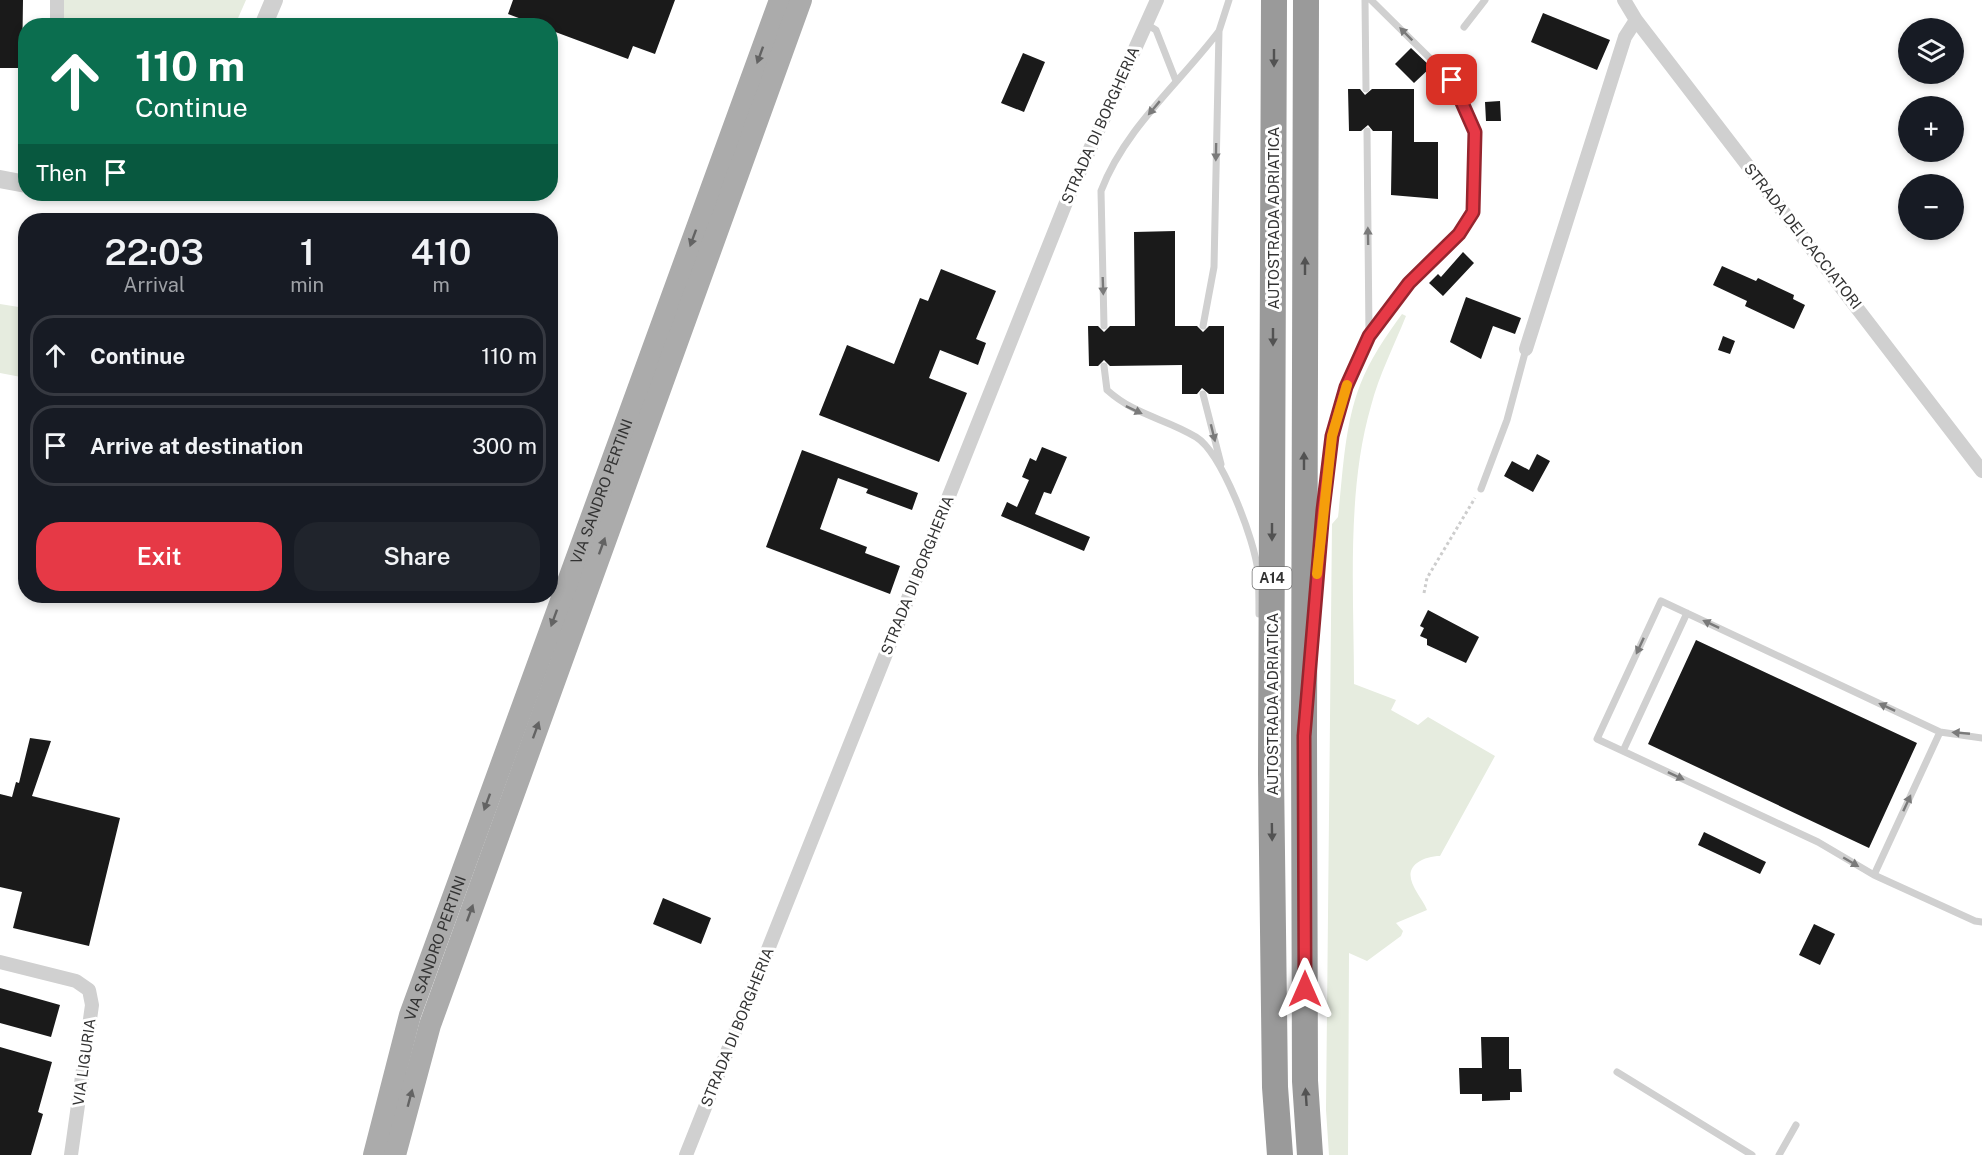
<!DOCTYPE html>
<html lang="en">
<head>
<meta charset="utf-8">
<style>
  :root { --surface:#171b24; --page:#20242c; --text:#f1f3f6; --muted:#9ea1a6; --line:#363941; --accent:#e63946 }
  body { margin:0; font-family:"Public Sans",sans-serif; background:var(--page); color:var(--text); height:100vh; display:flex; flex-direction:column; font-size:22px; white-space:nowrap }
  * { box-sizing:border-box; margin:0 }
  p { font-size:20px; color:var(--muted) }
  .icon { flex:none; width:33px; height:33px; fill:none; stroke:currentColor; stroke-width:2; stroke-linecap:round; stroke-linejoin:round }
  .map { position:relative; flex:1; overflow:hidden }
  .panel { position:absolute; left:18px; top:213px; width:540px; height:390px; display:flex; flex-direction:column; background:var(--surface); border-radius:24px; box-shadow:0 3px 9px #0003 }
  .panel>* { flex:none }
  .hud { position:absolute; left:18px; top:18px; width:540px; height:183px; border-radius:24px; box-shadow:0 3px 9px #0003; background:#0b6e4f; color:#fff; overflow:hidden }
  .buttons { position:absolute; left:1898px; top:18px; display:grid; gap:12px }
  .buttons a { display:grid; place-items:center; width:66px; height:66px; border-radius:50%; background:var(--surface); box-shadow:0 3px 9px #0003; font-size:30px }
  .pin { position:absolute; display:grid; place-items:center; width:51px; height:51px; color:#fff; margin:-26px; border-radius:12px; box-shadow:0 3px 9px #0006 }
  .me { position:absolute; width:66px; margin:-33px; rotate:0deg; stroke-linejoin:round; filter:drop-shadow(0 0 4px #0008) }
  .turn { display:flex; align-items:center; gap:21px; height:126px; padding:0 18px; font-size:27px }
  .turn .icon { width:78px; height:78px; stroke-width:2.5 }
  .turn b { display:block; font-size:42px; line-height:51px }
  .then { display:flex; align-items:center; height:57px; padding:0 18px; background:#0003; gap:12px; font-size:22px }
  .eta { display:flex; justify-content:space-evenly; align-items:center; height:102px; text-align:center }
  .eta b { font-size:36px; font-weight:600; line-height:42px }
  .primary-button { display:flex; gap:12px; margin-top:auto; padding:12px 18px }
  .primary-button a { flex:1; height:69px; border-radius:24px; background:var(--accent); color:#fff; font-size:24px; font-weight:600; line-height:69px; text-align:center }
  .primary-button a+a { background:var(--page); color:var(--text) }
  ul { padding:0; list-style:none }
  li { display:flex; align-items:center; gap:18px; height:81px; margin:0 12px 9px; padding:0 6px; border:3px solid var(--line); border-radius:24px }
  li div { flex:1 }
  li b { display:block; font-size:22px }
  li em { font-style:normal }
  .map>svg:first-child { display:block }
</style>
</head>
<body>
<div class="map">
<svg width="1982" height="1155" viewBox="0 0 1982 1155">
  <rect width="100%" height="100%" fill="#fff"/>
  <!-- green -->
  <path fill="#e6ecdf" d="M 64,0 L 246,0 L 235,25 L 63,26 Z
    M 0,304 L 25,308 L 26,345 L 21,377 L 0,373 Z
    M 1402,314 L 1406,316 C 1394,346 1379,375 1371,406 C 1346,492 1354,595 1354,684 L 1396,700 L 1391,710 L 1418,725 L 1428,717 L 1495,756 L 1440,856 C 1432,856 1424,858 1417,863 C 1400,876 1421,895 1427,910 L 1396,923 L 1403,931 L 1401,936 L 1367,961 L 1349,953 L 1348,1155 L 1329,1155 L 1326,1110 L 1332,524 L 1338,517 C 1343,474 1344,427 1360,385 C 1370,359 1386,336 1402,314 Z"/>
  <!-- building -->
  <path fill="#1a1a1a" d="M 0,0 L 23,0 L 22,68 L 0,68 Z
    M 513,0 L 675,0 L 655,54 L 633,46 L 628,59 L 550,30 L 550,26 L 540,26 L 508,14 Z
    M 1543,13 L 1610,40 L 1597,70 L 1531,42 Z
    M 1411,48 L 1431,67 L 1414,83 L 1395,64 Z
    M 1023,53 L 1045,62 L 1024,112 L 1001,103 Z
    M 1348,89 L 1360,89 L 1365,95 L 1372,89 L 1414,89 L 1414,142 L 1438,142 L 1438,199 L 1391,195 L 1392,131 L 1373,131 L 1368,125 L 1361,131 L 1349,131 Z
    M 1500,101 L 1501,121 L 1486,121 L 1485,102 Z
    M 1175,231 L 1175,326 L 1197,326 L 1203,332 L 1209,326 L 1224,326 L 1224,394 L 1209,394 L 1202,388 L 1197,394 L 1182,394 L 1182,365 L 1110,366 L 1104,360 L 1098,366 L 1089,366 L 1088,326 L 1098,326 L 1104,332 L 1110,326 L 1135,326 L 1134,232 Z
    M 1463,252 L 1474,263 L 1443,296 L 1429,283 L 1438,274 L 1441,277 Z
    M 1722,266 L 1756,281 L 1758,278 L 1794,295 L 1793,299 L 1805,305 L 1794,329 L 1745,306 L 1747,301 L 1713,285 Z
    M 941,269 L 996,291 L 976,339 L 986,343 L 978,365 L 940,350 L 929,378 L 967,393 L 939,462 L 819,415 L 847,345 L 894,364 L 920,298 L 928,301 Z
    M 1466,297 L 1521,318 L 1515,334 L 1493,326 L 1481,359 L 1450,342 Z
    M 1723,336 L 1735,341 L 1730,354 L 1718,350 Z
    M 1042,447 L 1067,457 L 1051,494 L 1044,492 L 1035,514 L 1090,537 L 1084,551 L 1001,516 L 1007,502 L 1017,507 L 1029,480 L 1022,477 L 1030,458 L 1036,461 Z
    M 802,450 L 918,493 L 912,510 L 866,493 L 868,489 L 838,478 L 820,529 L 867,547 L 865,553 L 900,566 L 890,594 L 766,547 Z
    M 1537,454 L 1550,461 L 1533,492 L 1504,476 L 1512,461 L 1529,470 Z
    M 1428,610 L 1479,637 L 1466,663 L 1427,645 L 1427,639 L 1420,636 L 1424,628 L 1420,626 Z
    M 1696,640 L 1917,743 L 1869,848 L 1648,744 Z
    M 30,738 L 51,741 L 32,796 L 120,818 L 89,946 L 13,928 L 22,892 L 0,887 L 0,794 L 12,797 L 16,782 L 19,783 Z
    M 1704,832 L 1766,862 L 1760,874 L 1698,845 Z
    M 663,898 L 711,918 L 701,944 L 653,924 Z
    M 1814,924 L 1835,934 L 1820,965 L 1799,955 Z
    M 0,988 L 60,1005 L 51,1037 L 0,1023 Z
    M 1481,1037 L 1509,1037 L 1509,1069 L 1521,1069 L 1522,1092 L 1510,1092 L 1510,1100 L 1482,1101 L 1482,1094 L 1460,1094 L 1459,1068 L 1482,1068 Z
    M 0,1047 L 52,1062 L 38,1112 L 43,1114 L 31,1155 L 0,1155 Z"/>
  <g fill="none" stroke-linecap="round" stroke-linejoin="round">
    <!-- path -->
    <path stroke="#cdcdcd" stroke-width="3" stroke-dasharray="3 3" stroke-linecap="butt" d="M 1424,593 L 1427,578 L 1475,498"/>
    <!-- service -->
    <path stroke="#d0d0d0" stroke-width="7" d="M 1365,0 L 1366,89
      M 1146,24 L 1156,30 L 1176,81
      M 1464,27 L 1485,0
      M 1367,131 L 1369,336
      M 1104,326 L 1101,191 C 1125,128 1179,84 1219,31
      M 1203,326 L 1214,267 L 1219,31 L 1229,0
      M 1104,366 L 1107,390 C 1136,416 1165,418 1196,437 C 1222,453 1255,541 1258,572 C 1259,586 1259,600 1259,614
      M 1203,394 L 1221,464
      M 1481,489 L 1507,420 L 1526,349
      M 1317,581 L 1332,436 L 1346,387 L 1369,336 L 1409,283 L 1459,234 L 1473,212 L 1475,132 L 1466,108 L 1452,80 L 1371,0
      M 1982,738 L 1940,732 L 1661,601 L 1597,739 L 1818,842 L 1874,875 L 1975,921 L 1982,922
      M 1623,751 L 1687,613
      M 1874,875 L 1940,732
      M 1617,1072 L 1752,1155
      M 1779,1155 L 1796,1125"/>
    <!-- minor -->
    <path stroke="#d0d0d0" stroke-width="14" d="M 1624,0 L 1636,20 L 1982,471
      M 57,26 L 57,0
      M 1526,349 L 1625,37 L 1636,20
      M 0,962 L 76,981 L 89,990 L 92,1005 L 71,1155
      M 686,1155 L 1067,200 L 1157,0"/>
    <!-- tertiary -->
    <path stroke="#d0d0d0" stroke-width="18" d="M 263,26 L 274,0
      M 0,179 L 26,184"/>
    <!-- primary -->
    <g stroke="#ababab" stroke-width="22">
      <path id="s1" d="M 374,1155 L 410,1015 L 780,0"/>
      <path d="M 395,1155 L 430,1025 L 801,0"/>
    </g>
    <!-- motorway -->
    <path stroke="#9a9a9a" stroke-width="26" d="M 1274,0 L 1271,774 L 1275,1087 L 1280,1155
      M 1306,0 L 1304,736 L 1305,1081 L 1310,1155"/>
  </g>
  <!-- one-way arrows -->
  <defs><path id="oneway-solid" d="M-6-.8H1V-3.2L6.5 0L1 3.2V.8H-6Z" transform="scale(1.5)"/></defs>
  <g fill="#7a7a7a">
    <use href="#oneway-solid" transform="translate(1406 34) rotate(-135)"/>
    <use href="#oneway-solid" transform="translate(1154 108) rotate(130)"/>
    <use href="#oneway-solid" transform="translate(1216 152) rotate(91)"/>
    <use href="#oneway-solid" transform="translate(1368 236) rotate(-91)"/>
    <use href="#oneway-solid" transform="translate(1103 286) rotate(88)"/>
    <use href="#oneway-solid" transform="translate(1134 410) rotate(25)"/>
    <use href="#oneway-solid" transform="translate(1213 433) rotate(76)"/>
    <use href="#oneway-solid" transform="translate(1711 624) rotate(-155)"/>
    <use href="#oneway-solid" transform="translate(1640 646) rotate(115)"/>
    <use href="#oneway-solid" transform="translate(1887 707) rotate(-155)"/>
    <use href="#oneway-solid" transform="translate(1961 733) rotate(-175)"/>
    <use href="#oneway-solid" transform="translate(1676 776) rotate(25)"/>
    <use href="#oneway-solid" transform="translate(1907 803) rotate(-65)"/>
    <use href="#oneway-solid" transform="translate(1851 862) rotate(30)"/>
  </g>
  <g fill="#636363">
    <use href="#oneway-solid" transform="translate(760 55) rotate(110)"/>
    <use href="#oneway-solid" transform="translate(693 238) rotate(110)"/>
    <use href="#oneway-solid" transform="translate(602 546) rotate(-70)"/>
    <use href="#oneway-solid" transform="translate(554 618) rotate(110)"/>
    <use href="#oneway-solid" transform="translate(536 730) rotate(-70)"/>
    <use href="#oneway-solid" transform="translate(487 802) rotate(110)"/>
    <use href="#oneway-solid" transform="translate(470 913) rotate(-70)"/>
    <use href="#oneway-solid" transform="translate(410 1098) rotate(-75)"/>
  </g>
  <g fill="#525252">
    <use href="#oneway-solid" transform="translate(1274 58) rotate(90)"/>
    <use href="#oneway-solid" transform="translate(1305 266) rotate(-90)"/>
    <use href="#oneway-solid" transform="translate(1273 337) rotate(90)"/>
    <use href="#oneway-solid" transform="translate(1304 461) rotate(-90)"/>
    <use href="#oneway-solid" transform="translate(1272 532) rotate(90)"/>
    <use href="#oneway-solid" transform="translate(1272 832) rotate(89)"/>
    <use href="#oneway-solid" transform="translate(1306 1097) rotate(-94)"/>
  </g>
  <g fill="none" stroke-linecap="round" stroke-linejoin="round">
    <defs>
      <path id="route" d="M 1305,989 L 1304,736 L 1323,510 L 1332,436 L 1346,387 L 1369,336 L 1409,283 L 1459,234 L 1473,212 L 1475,132 L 1452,80"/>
    </defs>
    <!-- route casing -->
    <use href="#route" stroke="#96252e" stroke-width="15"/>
    <!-- route -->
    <use href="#route" stroke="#e63946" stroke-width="10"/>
    <!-- slow -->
    <path stroke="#f59e0b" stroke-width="10" d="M 1317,574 L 1332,436 L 1347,385"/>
  </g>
  <g text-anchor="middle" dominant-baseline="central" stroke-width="6" stroke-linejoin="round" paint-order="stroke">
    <!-- shield labels -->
    <rect fill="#fff" stroke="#707070" stroke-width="1.5" x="1252.5" y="567" width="39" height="22" rx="4.5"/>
    <g font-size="14" font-weight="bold" fill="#333">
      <text x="1272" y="578">A14</text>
    </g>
    <!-- street labels -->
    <g font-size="15" fill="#333" stroke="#fff">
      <text transform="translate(1100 125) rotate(-66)">STRADA DI BORGHERIA</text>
      <text transform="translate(1273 218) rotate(-90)">AUTOSTRADA ADRIATICA</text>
      <text transform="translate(1803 236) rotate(52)">STRADA DEI CACCIATORI</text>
      <text stroke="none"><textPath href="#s1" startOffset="702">VIA SANDRO PERTINI</textPath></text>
      <text transform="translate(917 575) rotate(-68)">STRADA DI BORGHERIA</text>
      <text transform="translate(1272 704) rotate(-90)">AUTOSTRADA ADRIATICA</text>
      <text stroke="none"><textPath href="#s1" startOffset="216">VIA SANDRO PERTINI</textPath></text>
      <text transform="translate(737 1027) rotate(-68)">STRADA DI BORGHERIA</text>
      <text transform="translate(84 1062) rotate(-82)">VIA LIGURIA</text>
    </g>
  </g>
</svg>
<div class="buttons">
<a><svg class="icon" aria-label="layers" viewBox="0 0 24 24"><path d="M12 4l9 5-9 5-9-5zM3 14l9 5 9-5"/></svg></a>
<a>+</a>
<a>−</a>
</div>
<div class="pin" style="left:1452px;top:80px;background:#d93025"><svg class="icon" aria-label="arrive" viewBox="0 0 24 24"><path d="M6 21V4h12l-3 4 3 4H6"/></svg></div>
<svg class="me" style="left:1305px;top:989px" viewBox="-20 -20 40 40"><path d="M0-17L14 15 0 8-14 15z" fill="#e63946" stroke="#fff" stroke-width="4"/></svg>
<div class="hud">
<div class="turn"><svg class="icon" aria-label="ahead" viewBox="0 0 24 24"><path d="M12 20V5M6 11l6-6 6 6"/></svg><div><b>110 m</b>Continue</div></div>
<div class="then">Then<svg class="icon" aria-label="arrive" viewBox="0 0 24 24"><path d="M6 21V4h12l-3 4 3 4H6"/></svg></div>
</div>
<section class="panel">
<div class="eta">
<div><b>22:03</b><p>Arrival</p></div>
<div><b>1</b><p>min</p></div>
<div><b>410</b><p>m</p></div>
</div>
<ul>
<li><svg class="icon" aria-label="ahead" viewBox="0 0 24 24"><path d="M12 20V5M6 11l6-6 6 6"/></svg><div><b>Continue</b></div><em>110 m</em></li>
<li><svg class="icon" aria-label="arrive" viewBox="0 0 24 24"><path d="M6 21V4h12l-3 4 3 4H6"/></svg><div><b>Arrive at destination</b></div><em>300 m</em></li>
</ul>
<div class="primary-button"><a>Exit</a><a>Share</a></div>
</section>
</div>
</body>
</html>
